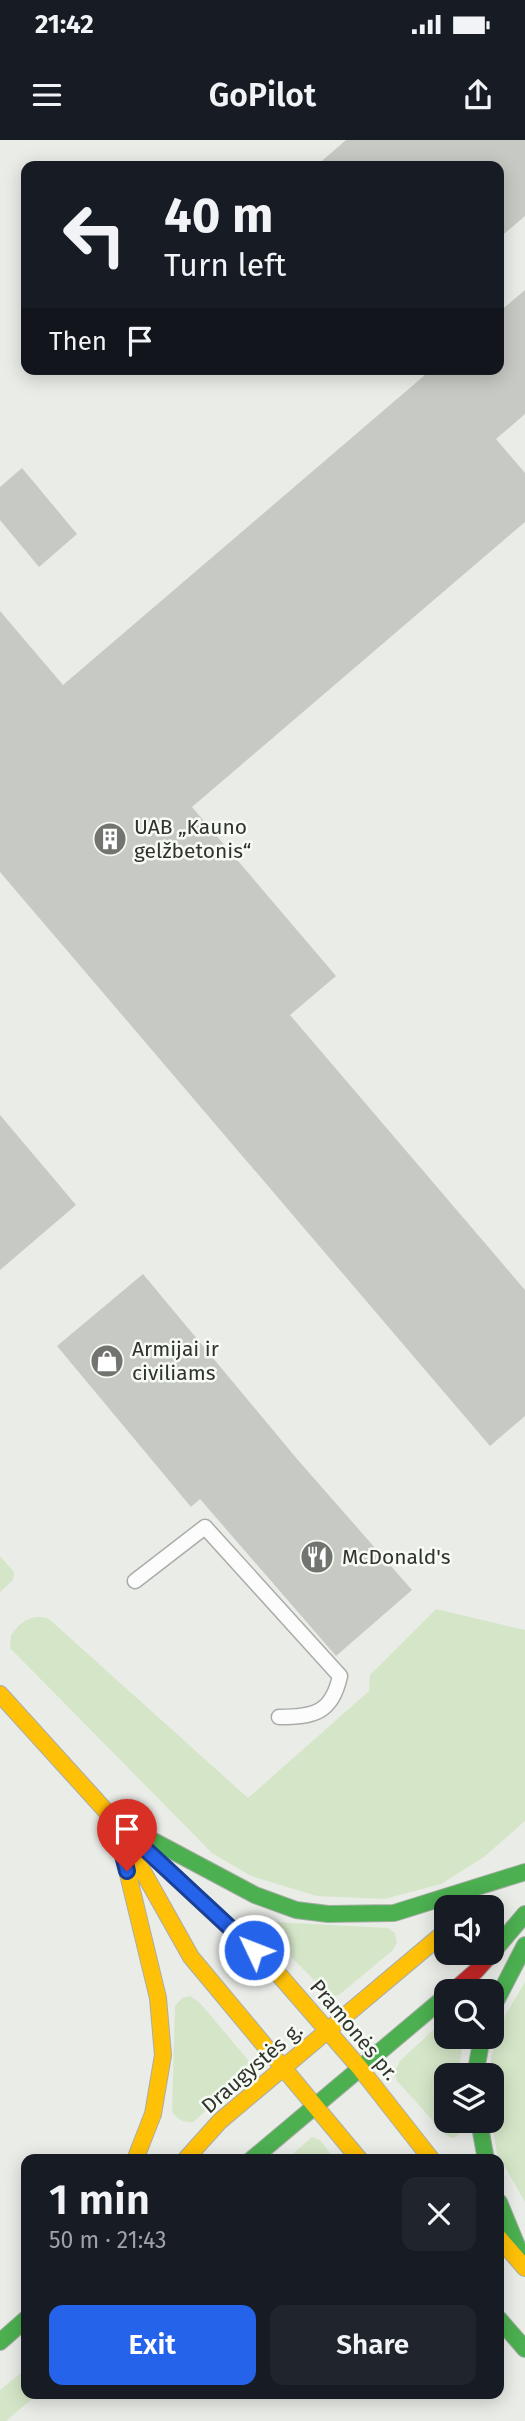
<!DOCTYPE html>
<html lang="en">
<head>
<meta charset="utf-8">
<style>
  :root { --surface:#171b24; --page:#20242c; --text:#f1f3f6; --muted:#9ea1a6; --accent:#2563eb }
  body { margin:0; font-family:"Fira Sans",sans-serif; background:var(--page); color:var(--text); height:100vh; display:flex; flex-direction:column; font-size:26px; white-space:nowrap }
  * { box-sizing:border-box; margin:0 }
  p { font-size:23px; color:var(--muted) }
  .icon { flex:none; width:38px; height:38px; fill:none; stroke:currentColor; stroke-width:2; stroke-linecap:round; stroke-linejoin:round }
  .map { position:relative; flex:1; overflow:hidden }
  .side { position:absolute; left:21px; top:2014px; width:483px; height:245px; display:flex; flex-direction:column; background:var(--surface); border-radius:14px; box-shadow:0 4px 18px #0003 }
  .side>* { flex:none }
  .banner { position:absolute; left:21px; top:21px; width:483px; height:214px; border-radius:14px; box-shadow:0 4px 18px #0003; background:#171b24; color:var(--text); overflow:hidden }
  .buttons { position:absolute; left:434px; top:1755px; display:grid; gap:14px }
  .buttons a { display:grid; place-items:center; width:70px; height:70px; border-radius:14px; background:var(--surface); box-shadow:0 4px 18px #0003; font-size:35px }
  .pin { position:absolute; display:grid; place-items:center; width:60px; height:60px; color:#fff; margin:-72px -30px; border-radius:50% 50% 50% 0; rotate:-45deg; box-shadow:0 0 7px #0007 }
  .pin .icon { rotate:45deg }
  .me { position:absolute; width:77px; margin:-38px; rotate:313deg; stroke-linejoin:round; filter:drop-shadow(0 0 5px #0008) }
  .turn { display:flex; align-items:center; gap:24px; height:147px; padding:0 28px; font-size:32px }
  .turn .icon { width:91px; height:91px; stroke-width:2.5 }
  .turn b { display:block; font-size:49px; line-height:60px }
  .then { display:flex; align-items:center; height:66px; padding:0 28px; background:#0003; gap:14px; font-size:26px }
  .round { display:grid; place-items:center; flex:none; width:74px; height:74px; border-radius:14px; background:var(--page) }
  .head { display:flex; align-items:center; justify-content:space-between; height:119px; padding:0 28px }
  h1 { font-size:42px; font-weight:600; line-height:52px }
  .cta { display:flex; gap:14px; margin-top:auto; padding:14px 28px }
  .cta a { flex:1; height:80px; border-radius:14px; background:var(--accent); color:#fff; font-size:28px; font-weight:600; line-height:80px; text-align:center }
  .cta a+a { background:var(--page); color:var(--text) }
  .status { display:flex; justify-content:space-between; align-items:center; height:49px; padding:0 35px; background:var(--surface); direction:ltr }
  .status svg { height:19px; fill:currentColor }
  header { display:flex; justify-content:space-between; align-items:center; height:91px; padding:0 28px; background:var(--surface); font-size:32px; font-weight:600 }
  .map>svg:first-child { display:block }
</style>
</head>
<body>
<div class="status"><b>21:42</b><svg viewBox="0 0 49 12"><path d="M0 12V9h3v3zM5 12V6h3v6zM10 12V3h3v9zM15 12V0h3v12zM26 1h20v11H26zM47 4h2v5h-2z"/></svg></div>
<header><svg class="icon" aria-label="menu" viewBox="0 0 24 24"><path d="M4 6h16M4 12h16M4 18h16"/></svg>GoPilot<svg class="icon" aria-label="share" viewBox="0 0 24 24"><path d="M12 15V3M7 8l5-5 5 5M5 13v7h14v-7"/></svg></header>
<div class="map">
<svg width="525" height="2281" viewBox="0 0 525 2281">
  <rect width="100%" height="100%" fill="#eaece8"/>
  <!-- green -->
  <path fill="#d5e6c8" d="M 0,1416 L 14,1432 L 13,1440 L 0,1452 Z
    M 436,1469 L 525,1490 L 525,1681 L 484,1717 L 441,1744 L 384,1759 L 317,1756 L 251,1736 L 212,1713 L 10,1508 L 11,1495 C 21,1481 33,1473 49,1479 L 248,1658 L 369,1551 L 370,1535 Z
    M 275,1782 L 388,1788 L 395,1793 L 397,1802 L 393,1810 L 339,1855 L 330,1856 L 273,1799 L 271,1791 Z
    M 525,1842 L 525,2062 L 497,2013 L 492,1981 L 491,1917 L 506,1874 Z
    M 190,1856 L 200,1863 L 248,1920 L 248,1931 L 245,1936 L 193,1982 C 184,1983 176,1979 172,1971 L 175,1866 L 182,1858 Z
    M 446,1878 L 446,1897 L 464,1897 L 458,1935 L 446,1936 L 446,1981 L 461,1981 L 462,1987 L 457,1996 L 452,1998 L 445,1994 L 397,1941 L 394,1933 L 400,1921 Z
    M 312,1997 L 320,2000 L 335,2020 L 286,2020 Z
    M 26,2229 L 26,2254 L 38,2254 L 6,2281 L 0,2281 L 0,2250 Z"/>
  <!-- building -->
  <path fill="#c7c9c5" d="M 346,0 L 525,0 L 525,76 L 499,98 L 499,26 L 316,26 Z
    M 525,150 L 525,274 L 496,299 L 525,333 L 525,382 L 192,667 L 336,836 L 290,875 L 525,1150 L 525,1276 L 490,1306 L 0,732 L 0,471 L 63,545 L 432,229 L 499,229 L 499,172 Z
    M 22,328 L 77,394 L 39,427 L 0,380 L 0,347 Z
    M 0,975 L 76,1065 L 0,1130 Z
    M 143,1134 L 297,1319 L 412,1450 L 336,1516 L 200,1359 L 191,1367 L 57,1206 Z"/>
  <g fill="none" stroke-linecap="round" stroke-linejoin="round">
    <defs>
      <path id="lane" d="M 135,1441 L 205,1387 L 340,1536 C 332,1573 314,1577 279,1577"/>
      <path id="fast" d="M 133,1690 L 255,1755 L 296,1770 L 328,1774 L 394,1773 L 525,1732
        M 492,1813 L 525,1774
        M 492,1869 L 525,1805
        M 475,1936 L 482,1897
        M 479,1981 L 486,2020
        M 251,2020 L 446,1856
        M 499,2062 L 525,2125
        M 499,2179 L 525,2209
        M 0,2202 L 26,2179"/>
      <path id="slow" d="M 0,1554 L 114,1680 L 274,1829 L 359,1927 L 432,2020
        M 132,1712 L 191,1817 L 360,2020
        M 126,1726 L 158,1858 L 163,1915 L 153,1974 L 135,2020
        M 185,2020 L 220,1981 L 446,1791
        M 499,2098 L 525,2128"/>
      <path id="jam" d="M 452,1852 L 476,1831 L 492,1813"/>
    </defs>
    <!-- lane casing -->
    <use href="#lane" stroke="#aaaca8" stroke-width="17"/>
    <!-- fast casing -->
    <use href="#fast" stroke="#aaaca8" stroke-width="18"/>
    <!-- slow casing -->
    <use href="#slow" stroke="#aaaca8" stroke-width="18"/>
    <!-- jam casing -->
    <use href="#jam" stroke="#aaaca8" stroke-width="18"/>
    <!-- lane -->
    <use href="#lane" stroke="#fcfcfc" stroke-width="14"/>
    <!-- fast -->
    <use href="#fast" stroke="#4caf50" stroke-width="16"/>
    <!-- slow -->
    <use href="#slow" stroke="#ffc107" stroke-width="16"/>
    <!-- jam -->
    <use href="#jam" stroke="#c62828" stroke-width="16"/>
  </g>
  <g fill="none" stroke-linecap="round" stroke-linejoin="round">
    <defs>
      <path id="route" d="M 127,1731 L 114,1680 L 254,1810"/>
    </defs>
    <!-- route casing -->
    <use href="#route" stroke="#184099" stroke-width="18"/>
    <!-- route -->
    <use href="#route" stroke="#2563eb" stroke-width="12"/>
  </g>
  <!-- icons -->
  <defs>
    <symbol id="building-disc" viewBox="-11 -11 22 22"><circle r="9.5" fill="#727470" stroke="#f6fcf3"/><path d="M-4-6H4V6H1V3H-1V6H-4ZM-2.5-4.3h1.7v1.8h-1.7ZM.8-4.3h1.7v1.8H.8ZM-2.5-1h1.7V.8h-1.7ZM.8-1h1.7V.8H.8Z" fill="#fff"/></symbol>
    <symbol id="shop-disc" viewBox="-11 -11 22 22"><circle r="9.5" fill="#727470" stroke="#f6fcf3"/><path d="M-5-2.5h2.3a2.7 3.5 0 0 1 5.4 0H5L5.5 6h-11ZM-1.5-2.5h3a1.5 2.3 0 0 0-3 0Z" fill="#fff"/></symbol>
    <symbol id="restaurant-disc" viewBox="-11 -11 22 22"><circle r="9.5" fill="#727470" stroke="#f6fcf3"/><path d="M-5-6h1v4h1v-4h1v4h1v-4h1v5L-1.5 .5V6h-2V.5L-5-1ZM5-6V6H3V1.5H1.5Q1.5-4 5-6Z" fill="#fff"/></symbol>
  </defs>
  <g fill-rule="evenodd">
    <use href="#building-disc" x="91" y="680" width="38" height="38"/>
    <use href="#shop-disc" x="88" y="1202" width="38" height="38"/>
    <use href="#restaurant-disc" x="298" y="1398" width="38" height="38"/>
  </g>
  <g text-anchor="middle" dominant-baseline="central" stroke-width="5" stroke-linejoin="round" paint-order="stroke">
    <!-- poi labels -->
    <g font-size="21" fill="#31332f" stroke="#f6fcf3" text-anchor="start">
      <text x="134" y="687">UAB „Kauno<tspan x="134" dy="24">gelžbetonis“</tspan></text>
      <text x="132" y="1209">Armijai ir<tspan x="132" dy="24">civiliams</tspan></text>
      <text x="342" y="1417">McDonald's</text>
    </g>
    <!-- street labels -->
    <g font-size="21" fill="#31332f" stroke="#f6fcf3">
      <text transform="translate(354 1890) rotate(50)">Pramonės pr.</text>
      <text transform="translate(252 1928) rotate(-41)">Draugystės g.</text>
    </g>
  </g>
</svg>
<div class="buttons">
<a><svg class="icon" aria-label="sound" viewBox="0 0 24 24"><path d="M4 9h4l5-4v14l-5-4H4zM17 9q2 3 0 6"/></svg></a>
<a><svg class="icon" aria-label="search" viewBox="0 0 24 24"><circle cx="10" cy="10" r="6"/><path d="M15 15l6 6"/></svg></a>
<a><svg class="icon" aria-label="layers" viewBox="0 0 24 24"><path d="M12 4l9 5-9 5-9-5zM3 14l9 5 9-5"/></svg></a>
</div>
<div class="pin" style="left:127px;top:1731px;background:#d93025"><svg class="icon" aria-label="arrive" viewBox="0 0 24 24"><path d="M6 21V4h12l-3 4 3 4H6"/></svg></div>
<svg class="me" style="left:254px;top:1810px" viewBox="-20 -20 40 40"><circle r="17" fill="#2563eb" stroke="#fff" stroke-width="3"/><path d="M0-11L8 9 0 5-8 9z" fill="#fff"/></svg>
<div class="banner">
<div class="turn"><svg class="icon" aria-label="left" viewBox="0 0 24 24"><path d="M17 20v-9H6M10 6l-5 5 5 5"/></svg><div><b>40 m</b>Turn left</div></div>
<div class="then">Then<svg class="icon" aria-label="arrive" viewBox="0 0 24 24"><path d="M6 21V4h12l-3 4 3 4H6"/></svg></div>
</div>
<section class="side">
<div class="head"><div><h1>1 min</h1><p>50 m · 21:43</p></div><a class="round"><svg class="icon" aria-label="close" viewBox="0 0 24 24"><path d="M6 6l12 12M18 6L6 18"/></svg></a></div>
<div class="cta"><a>Exit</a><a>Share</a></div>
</section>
</div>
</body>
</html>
